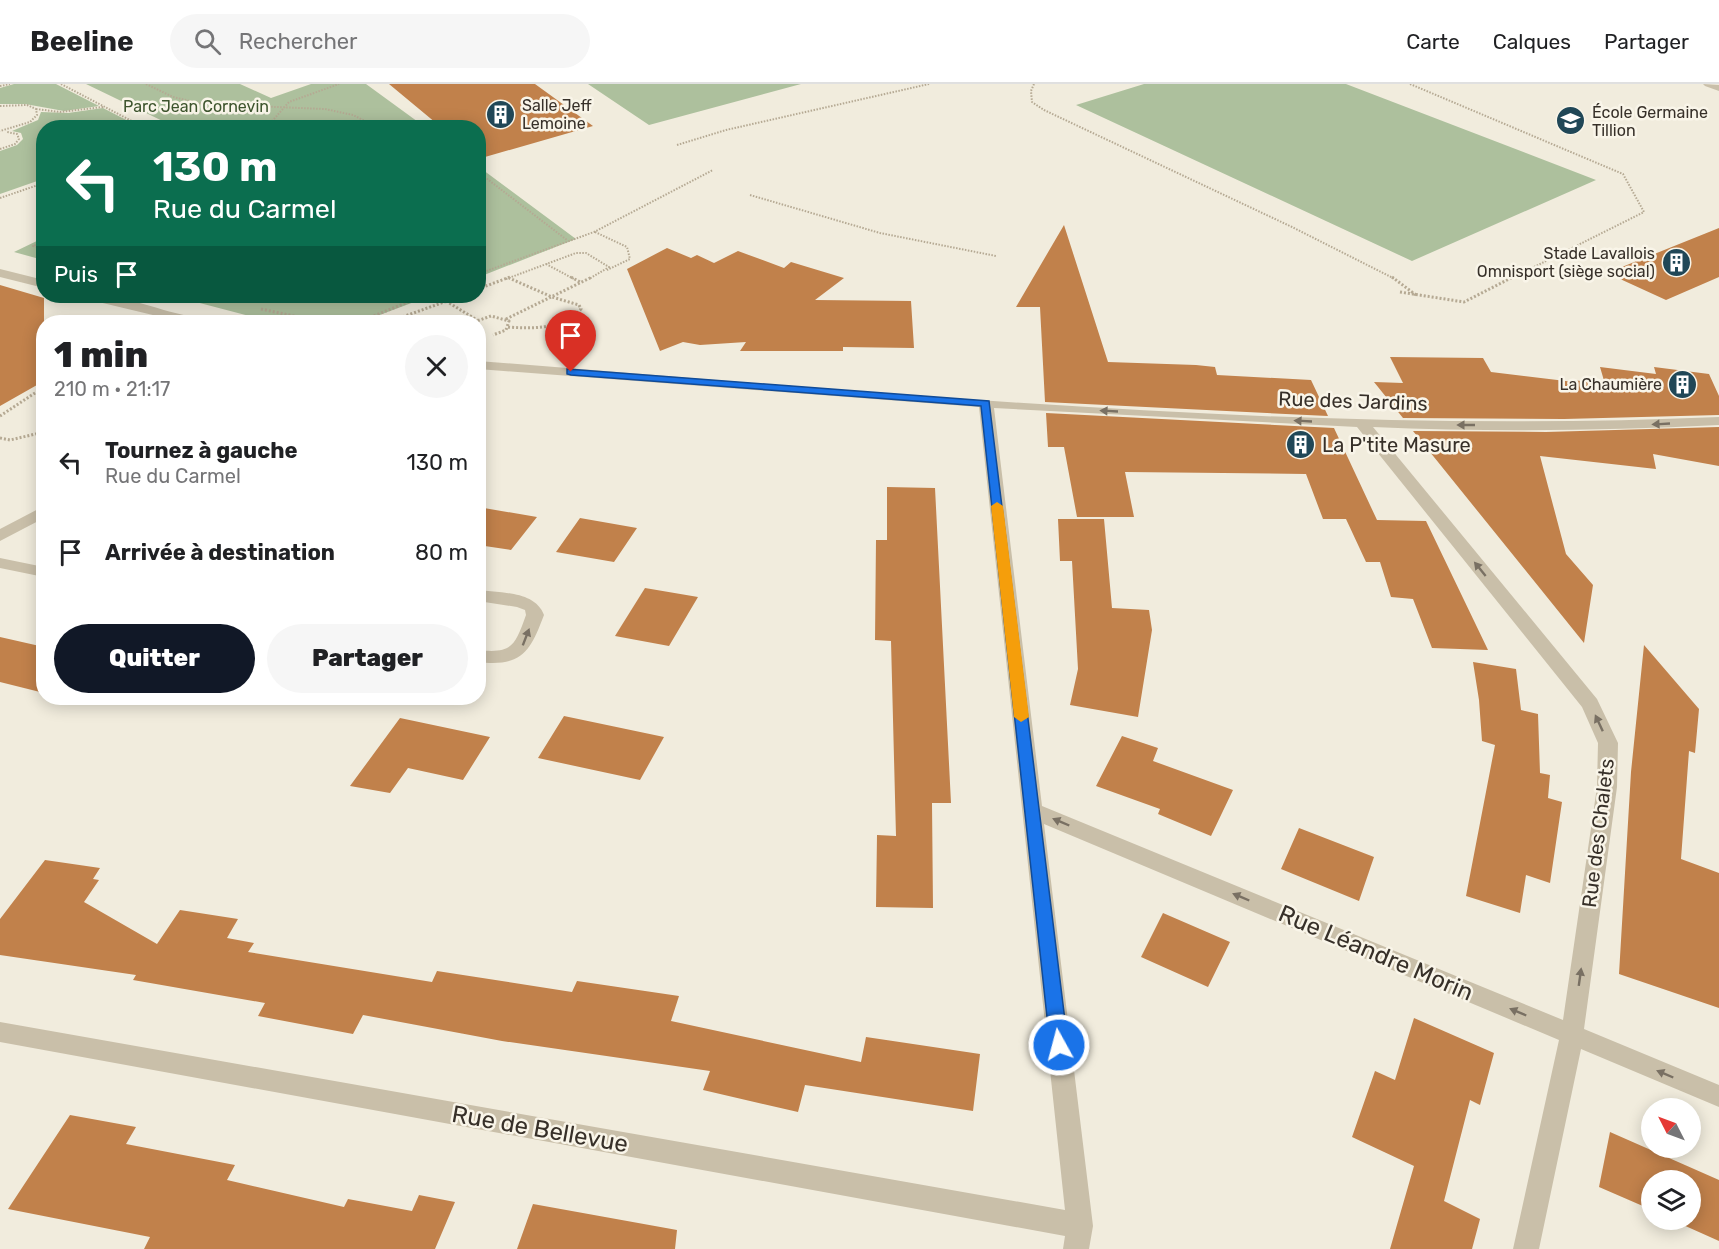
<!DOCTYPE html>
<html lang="fr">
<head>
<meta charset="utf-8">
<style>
  :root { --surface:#fff; --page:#f6f6f6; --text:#202124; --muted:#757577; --line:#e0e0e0; --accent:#111827 }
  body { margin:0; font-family:Rubik,sans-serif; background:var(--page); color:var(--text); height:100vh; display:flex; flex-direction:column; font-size:22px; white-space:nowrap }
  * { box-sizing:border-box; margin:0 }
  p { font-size:20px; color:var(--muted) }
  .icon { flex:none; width:33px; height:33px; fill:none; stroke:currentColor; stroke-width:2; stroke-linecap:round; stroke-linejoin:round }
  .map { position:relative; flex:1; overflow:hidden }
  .panel { position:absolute; left:36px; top:231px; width:450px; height:390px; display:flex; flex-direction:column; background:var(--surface); border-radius:24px; box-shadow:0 3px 15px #0003 }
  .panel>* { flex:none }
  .guide { position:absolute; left:36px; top:36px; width:450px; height:183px; border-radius:24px; box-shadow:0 3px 15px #0003; background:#0b6e4f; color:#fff; overflow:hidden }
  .needle { width:39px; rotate:312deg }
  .buttons { position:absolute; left:1641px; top:1014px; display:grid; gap:12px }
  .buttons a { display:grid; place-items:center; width:60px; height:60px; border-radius:50%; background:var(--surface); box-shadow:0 3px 15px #0003; font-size:30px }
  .pin { position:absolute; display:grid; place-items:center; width:51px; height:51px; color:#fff; margin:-62px -26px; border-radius:50% 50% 50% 0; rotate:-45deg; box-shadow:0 0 6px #0007 }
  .pin .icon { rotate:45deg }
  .me { position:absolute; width:66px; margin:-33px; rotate:353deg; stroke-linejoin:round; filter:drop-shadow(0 0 4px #0008) }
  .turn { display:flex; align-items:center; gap:21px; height:126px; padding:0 18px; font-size:27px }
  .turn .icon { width:78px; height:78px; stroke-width:2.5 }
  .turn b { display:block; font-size:42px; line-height:51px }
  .then { display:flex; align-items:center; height:57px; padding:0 18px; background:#0003; gap:12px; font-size:22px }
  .round { display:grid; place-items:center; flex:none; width:63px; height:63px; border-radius:32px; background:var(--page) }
  .head { display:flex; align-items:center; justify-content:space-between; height:102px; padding:0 18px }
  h1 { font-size:36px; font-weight:800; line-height:45px }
  .button { display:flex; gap:12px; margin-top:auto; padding:12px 18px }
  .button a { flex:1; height:69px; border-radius:36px; background:var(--accent); color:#fff; font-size:24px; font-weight:800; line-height:69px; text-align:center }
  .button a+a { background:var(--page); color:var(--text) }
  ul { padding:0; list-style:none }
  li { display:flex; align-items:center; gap:18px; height:90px; padding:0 18px }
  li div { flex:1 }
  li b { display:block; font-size:22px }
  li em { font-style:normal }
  header { display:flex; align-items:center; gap:36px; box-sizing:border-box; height:84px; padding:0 30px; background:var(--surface); border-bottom:2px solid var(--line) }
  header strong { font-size:28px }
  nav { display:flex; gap:33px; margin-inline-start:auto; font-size:21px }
  .search { width:420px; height:54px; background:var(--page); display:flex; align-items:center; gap:15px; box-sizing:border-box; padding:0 21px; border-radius:33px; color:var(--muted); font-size:22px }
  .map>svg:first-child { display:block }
</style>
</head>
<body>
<header>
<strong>Beeline</strong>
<div class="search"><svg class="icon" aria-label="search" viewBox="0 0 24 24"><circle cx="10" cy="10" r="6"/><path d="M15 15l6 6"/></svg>Rechercher</div>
<nav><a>Carte</a><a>Calques</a><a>Partager</a></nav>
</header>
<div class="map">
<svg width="1719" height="1165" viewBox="0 0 1719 1165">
  <rect width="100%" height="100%" fill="#f1ecdd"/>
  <!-- green -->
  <path fill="#adc09d" d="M 14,0 L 56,0 L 99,22 L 64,27 L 25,20 L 0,20 L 0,4 Z
    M 86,0 L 240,0 L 271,14 L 311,0 L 366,0 L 425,43 L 175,43 Z
    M 588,0 L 801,0 L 649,41 Z
    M 1144,0 L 1346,0 L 1596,96 L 1412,177 L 1076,21 Z
    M 103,24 L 140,43 L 44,44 L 43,95 L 0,110 L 0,67 L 17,61 L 23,55 L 21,49 L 12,47 L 38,36 L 41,28 L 68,29 Z
    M 479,83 L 576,155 L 479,193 Z
    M 43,154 L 43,176 L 14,168 Z
    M 173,212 L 430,212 L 377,232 L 378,238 L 272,238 Z"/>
  <!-- building -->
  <path fill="#c1814b" d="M 389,0 L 535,0 L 593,42 L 478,75 L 478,44 L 442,44 Z
    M 1064,141 L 1108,278 L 1196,281 L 1215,283 L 1217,291 L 1311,296 L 1328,332 L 1045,318 L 1040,223 L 1016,223 Z
    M 1719,144 L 1719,193 L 1666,216 L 1607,189 Z
    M 667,164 L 691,174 L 697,171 L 714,179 L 738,167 L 784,184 L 791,178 L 844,194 L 815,216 L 911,217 L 914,264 L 843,263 L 843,267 L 740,267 L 746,258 L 700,261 L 683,258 L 660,267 L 627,185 Z
    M 0,201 L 44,214 L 44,297 L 0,322 Z
    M 1390,273 L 1483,274 L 1491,288 L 1574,298 L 1573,296 L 1605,300 L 1600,283 L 1656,290 L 1654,283 L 1709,290 L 1719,312 L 1719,331 L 1564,335 L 1403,334 L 1374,298 L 1403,299 Z
    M 1046,329 L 1334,344 L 1377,436 L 1426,437 L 1488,566 L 1432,564 L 1413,515 L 1391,513 L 1380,478 L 1366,478 L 1346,435 L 1323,435 L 1306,390 L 1125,388 L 1134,433 L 1077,433 L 1064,363 L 1048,363 Z
    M 1719,343 L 1719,382 L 1653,370 L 1656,385 L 1540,372 L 1566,470 L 1593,501 L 1584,559 L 1413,347 L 1546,348 Z
    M 887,403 L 935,404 L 951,719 L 932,719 L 933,824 L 876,823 L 877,751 L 896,752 L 891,557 L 875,556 L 876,456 L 887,456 Z
    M 478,423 L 537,433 L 511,466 L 478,461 Z
    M 580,434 L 637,444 L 614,478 L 556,468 Z
    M 1058,435 L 1104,435 L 1112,524 L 1149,526 L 1152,546 L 1138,633 L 1070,621 L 1078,585 L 1072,477 L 1060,477 Z
    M 645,504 L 698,513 L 669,562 L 615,552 Z
    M 0,553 L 44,563 L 44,609 L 0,598 Z
    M 1644,561 L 1699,625 L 1695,669 L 1689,667 L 1681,775 L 1719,789 L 1719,924 L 1619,890 L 1631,688 Z
    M 1473,578 L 1516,585 L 1521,626 L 1538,630 L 1540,689 L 1550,691 L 1548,714 L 1562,718 L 1550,799 L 1526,791 L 1520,829 L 1466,812 L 1495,661 L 1482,657 L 1479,616 Z
    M 564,632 L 664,653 L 640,696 L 538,674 Z
    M 400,634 L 490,653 L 463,696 L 408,684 L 390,709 L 350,702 Z
    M 1122,652 L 1158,664 L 1153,677 L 1233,706 L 1211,752 L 1158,730 L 1160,725 L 1096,702 Z
    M 1299,744 L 1374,773 L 1359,817 L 1281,785 Z
    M 45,776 L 100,784 L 93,795 L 99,796 L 84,818 L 157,860 L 180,826 L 238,835 L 227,854 L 254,859 L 248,868 L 432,898 L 437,887 L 572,908 L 577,897 L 679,912 L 671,937 L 861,978 L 866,953 L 980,970 L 973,1027 L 805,1001 L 798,1028 L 703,1006 L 710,987 L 502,957 L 363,931 L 353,950 L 258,932 L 265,919 L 133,896 L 136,891 L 0,871 L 0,835 Z
    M 1163,829 L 1230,858 L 1208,903 L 1141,873 Z
    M 1414,934 L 1494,969 L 1480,1021 L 1470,1016 L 1444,1117 L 1480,1135 L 1472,1165 L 1390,1165 L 1414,1082 L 1352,1053 L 1375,987 L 1395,996 Z
    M 70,1031 L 136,1043 L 126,1060 L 235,1081 L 227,1096 L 344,1123 L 348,1115 L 412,1127 L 419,1111 L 455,1118 L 435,1165 L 144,1165 L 150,1153 L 8,1125 Z
    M 1610,1048 L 1719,1096 L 1719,1157 L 1672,1136 L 1690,1136 L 1690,1096 L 1652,1096 L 1652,1126 L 1599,1103 Z
    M 533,1120 L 677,1146 L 675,1165 L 517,1165 Z"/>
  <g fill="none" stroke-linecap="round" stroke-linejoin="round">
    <!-- path-far1 -->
    <path stroke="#b5a993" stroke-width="2" stroke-dasharray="1.5 1.5" stroke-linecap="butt" d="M 61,0 L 145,44
      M 146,0 L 173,13 L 203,20 L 325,25 L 353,31 L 379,44
      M 1034,0 L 1031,7 L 1032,18 L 1044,26 L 1292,143 L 1395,195
      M 1410,0 L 1623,90 L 1644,128 L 1510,195
      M 0,2 L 10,0
      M 0,22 L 27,21 L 36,25 L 37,31 L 30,38 L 0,47
      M 36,25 L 60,28 L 103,23
      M 266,44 L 289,18 L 339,0
      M 677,61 L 726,46 L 929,0
      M 0,65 L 15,60 L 19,55 L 17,50 L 7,48
      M 478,93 L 486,94 L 567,156
      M 750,111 L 880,149 L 996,172
      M 0,114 L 44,99
      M 595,148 L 627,163 L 630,175 L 607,186
      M 44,157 L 33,162 L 44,165
      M 546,180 L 574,195
      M 478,190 L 594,148 L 713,86
      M 506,195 L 576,169 L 586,169 L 609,183 L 589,195"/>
    <!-- path -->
    <path stroke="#b5a993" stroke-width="3" stroke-dasharray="2 2" stroke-linecap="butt" d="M 571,193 L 580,198
      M 1392,193 L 1416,211
      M 478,205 L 510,193
      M 1400,208 L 1464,218 L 1513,193
      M 446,217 L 477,236
      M 261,225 L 322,238
      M 506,235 L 592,193
      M 359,238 L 423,212
      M 399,238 L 398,236 L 405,232 L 461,212
      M 474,238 L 491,232 L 509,237 L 506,246 L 493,251
      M 508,243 C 535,245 560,245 581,225 L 579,221 L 552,213 L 509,194
      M 0,332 L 44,303
      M 0,354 L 10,356 L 44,348"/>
    <!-- minor -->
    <path fill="#c9bfa9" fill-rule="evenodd" d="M 1703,0 L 1719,1 L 1719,7 L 1705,2 Z
      M 0,185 L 44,196 L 44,204 L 0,193 Z
      M 85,212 C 120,208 158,227 194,233 C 209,236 224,231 240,235 L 242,238 L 182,238 L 86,215 Z
      M 478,277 C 891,309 1305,351 1719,333 L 1719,341 C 1604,347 1488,348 1373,343 L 1597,615 L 1618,659 L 1617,703 L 1584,945 L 1719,1001 L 1719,1023 L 1581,965 L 1539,1165 L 1513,1165 L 1559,956 L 1044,740 L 1093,1142 L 1089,1165 L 1063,1165 L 1065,1152 L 0,958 L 0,938 L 1065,1126 L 979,323 L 478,285 ZM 994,324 L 1357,343 L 1582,623 L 1598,659 L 1597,703 L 1563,936 L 1042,722 Z
      M 44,422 L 44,434 L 0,457 L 0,445 Z
      M 0,474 L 44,483 L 44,493 L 0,484 Z
      M 478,506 C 501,509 535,507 544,531 C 530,568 522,583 478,578 L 478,566 C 513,570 515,561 526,531 L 525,526 L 517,523 L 478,517 Z"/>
  </g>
  <!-- one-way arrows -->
  <defs><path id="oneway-solid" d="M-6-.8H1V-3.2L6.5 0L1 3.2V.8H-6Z" transform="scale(1.5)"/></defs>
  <g fill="#797063">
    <use href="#oneway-solid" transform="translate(1109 327) rotate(-177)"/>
    <use href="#oneway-solid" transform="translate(1303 337) rotate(-177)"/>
    <use href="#oneway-solid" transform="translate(1661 340) rotate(177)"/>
    <use href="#oneway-solid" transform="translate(1466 341) rotate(-180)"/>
    <use href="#oneway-solid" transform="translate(1480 485) rotate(-129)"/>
    <use href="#oneway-solid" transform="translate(526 553) rotate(-69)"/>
    <use href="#oneway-solid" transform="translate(1599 639) rotate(-115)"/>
    <use href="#oneway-solid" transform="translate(1061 738) rotate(-157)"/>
    <use href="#oneway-solid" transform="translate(1241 813) rotate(-157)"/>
    <use href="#oneway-solid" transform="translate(1580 893) rotate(-82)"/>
    <use href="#oneway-solid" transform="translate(1518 928) rotate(-157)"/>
    <use href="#oneway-solid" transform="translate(1665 990) rotate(-157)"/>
  </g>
  <!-- route -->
  <path fill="#1a73e8" stroke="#114b97" stroke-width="1.5" d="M 567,285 L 989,317 L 1068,961 L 1066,967 L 1059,969 L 1053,967 L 1050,961 L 981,322 L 571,291 L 567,290 Z"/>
  <!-- slow -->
  <path fill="#f59e0b" d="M 997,418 L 1003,422 L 1029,633 L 1021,638 L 1014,633 L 991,422 Z"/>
  <!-- icons -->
  <defs>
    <symbol id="building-disc" viewBox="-11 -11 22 22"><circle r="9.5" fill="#204757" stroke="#f9f5e9"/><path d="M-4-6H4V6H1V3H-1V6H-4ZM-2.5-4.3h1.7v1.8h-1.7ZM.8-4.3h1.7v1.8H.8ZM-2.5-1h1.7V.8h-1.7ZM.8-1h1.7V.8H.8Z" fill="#fff"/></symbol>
    <symbol id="school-disc" viewBox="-11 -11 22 22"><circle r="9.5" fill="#204757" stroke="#f9f5e9"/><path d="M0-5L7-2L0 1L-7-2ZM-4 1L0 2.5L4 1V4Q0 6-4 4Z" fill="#fff"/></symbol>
  </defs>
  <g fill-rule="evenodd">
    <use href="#building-disc" x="484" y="14" width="33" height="33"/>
    <use href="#school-disc" x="1554" y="20" width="33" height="33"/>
    <use href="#building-disc" x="1660" y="162" width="33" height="33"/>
    <use href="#building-disc" x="1666" y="284" width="33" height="33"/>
    <use href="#building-disc" x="1284" y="344" width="33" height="33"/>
  </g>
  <g text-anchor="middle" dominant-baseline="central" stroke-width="5" stroke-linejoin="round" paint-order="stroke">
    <!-- far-poi labels -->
    <g font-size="16" fill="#373029" stroke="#f9f5e9" text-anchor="start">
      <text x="522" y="21">Salle Jeff<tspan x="522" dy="18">Lemoine</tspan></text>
      <text x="1592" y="28">École Germaine<tspan x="1592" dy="18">Tillion</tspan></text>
      <text x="1655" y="169" text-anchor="end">Stade Lavallois<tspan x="1655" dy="18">Omnisport (siège social)</tspan></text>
      <text x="1662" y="300" text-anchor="end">La Chaumière</text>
    </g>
    <!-- far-park labels -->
    <g font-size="16" fill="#3d542d" stroke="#f9f5e9">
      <text x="196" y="22">Parc Jean Cornevin</text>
    </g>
    <!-- street labels -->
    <g font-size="20" fill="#373029" stroke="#f9f5e9">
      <text transform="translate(1353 317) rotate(2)">Rue des Jardins</text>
      <text transform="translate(1598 749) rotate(-83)">Rue des Chalets</text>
    </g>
    <!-- poi labels -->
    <g font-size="20" fill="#373029" stroke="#f9f5e9" text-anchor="start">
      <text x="1322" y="361">La P'tite Masure</text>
    </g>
    <!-- near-street labels -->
    <g font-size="24" fill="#373029" stroke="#f9f5e9">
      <text transform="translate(1376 869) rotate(23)">Rue Léandre Morin</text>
      <text transform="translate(540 1045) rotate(10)">Rue de Bellevue</text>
    </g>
  </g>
</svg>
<div class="buttons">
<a><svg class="needle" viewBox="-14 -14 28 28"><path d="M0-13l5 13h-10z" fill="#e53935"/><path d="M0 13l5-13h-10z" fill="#757577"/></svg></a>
<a><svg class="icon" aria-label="layers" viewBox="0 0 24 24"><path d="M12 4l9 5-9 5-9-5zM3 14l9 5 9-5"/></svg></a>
</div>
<div class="pin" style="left:571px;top:288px;background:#d93025"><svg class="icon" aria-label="arrive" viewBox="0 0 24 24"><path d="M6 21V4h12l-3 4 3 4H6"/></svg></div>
<svg class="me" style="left:1059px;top:961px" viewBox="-20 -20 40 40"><circle r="17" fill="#1a73e8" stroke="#fff" stroke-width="3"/><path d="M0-11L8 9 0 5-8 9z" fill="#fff"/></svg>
<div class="guide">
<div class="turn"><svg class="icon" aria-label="left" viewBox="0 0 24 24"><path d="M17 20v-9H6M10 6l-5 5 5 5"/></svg><div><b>130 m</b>Rue du Carmel</div></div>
<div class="then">Puis<svg class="icon" aria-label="arrive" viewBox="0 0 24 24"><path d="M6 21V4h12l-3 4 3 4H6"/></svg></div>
</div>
<section class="panel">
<div class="head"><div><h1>1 min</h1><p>210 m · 21:17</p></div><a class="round"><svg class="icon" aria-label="close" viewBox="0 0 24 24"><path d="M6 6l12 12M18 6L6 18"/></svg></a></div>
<ul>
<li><svg class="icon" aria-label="left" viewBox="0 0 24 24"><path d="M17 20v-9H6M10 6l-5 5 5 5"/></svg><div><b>Tournez à gauche</b><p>Rue du Carmel</p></div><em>130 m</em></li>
<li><svg class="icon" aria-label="arrive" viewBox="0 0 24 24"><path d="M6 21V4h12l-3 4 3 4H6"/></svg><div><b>Arrivée à destination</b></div><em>80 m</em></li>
</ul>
<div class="button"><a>Quitter</a><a>Partager</a></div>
</section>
</div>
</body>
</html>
